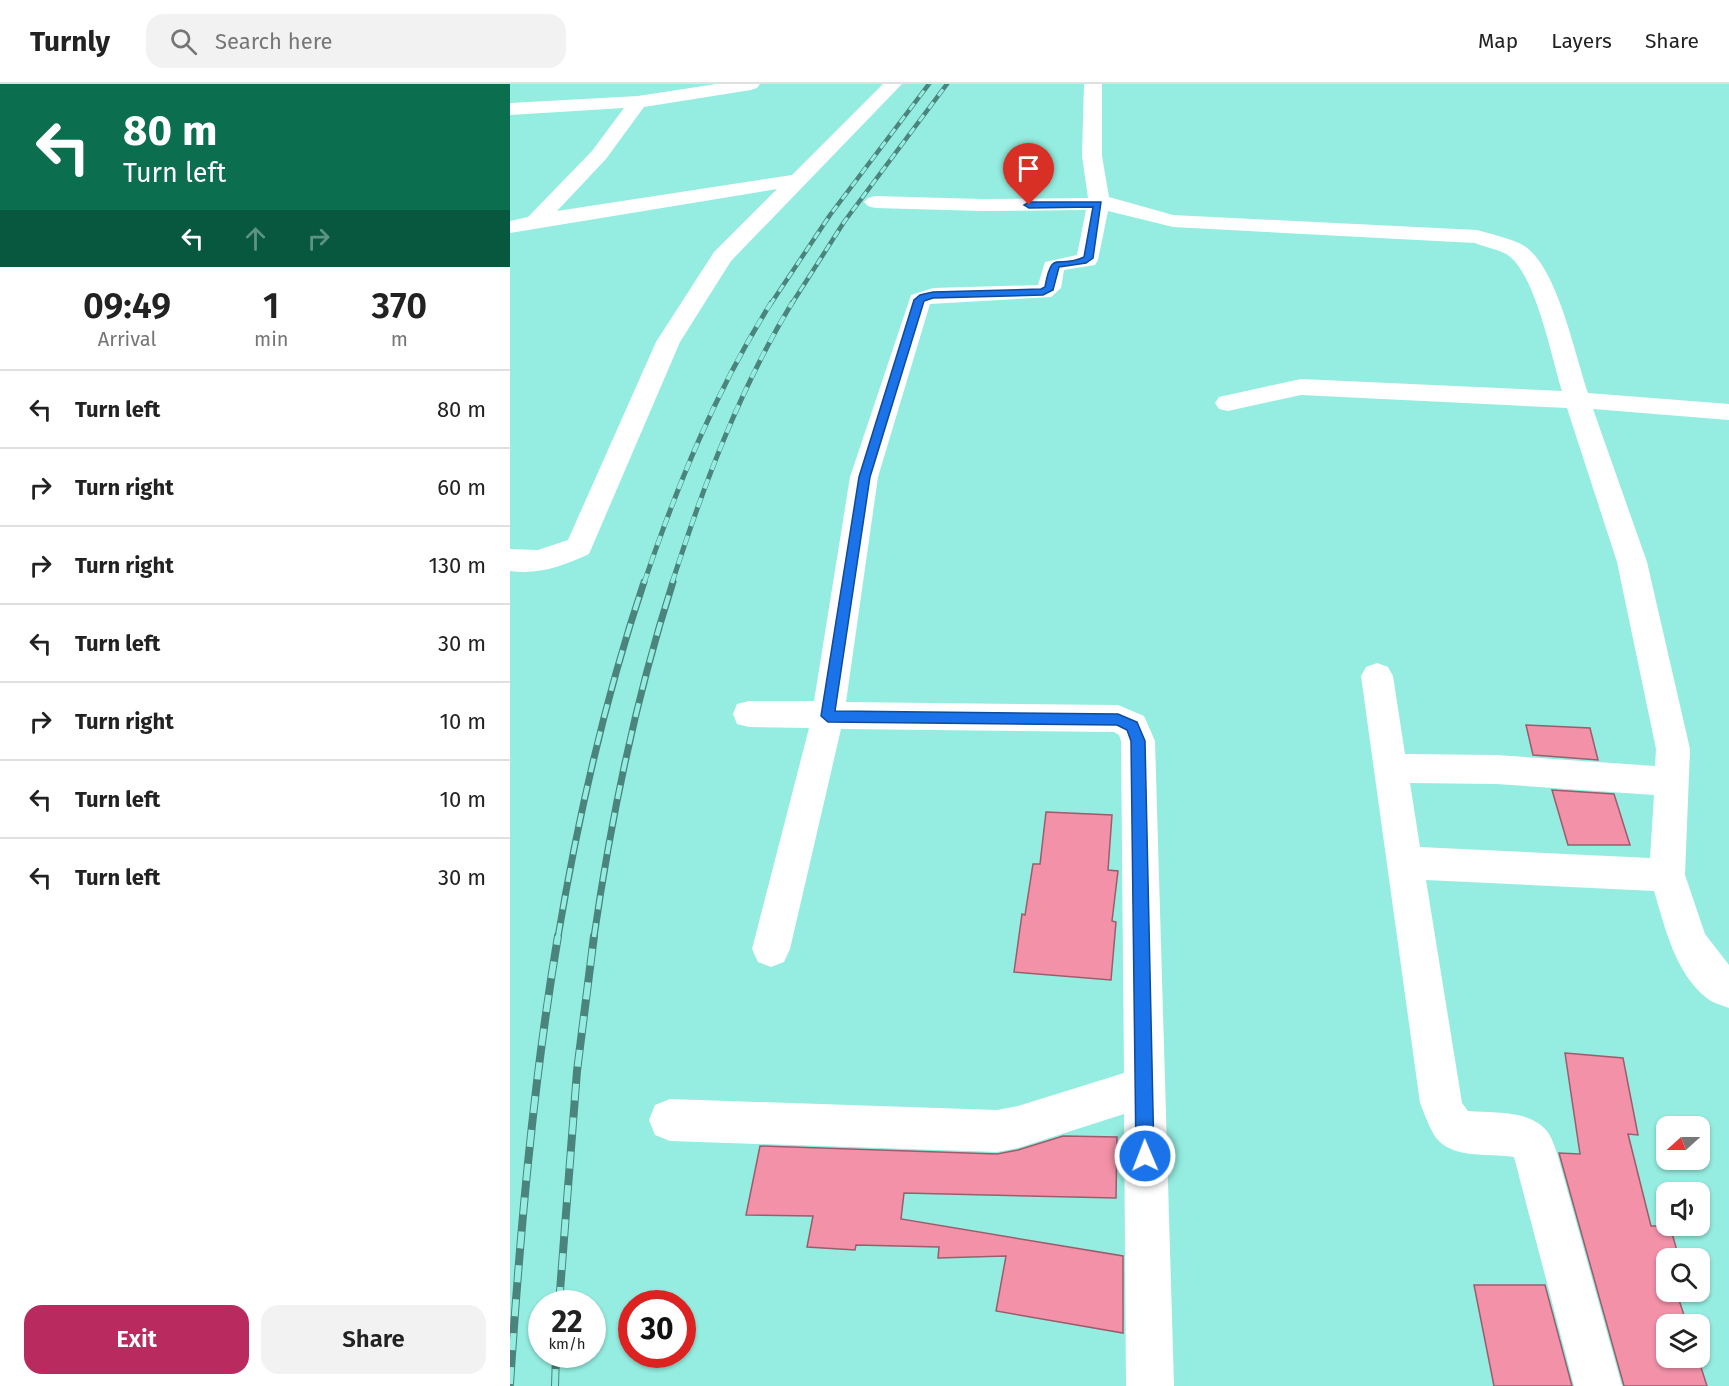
<!DOCTYPE html>
<html lang="en">
<head>
<meta charset="utf-8">
<style>
  :root { --surface:#fff; --page:#f2f2f2; --text:#222; --muted:#767676; --line:#e0e0e0; --accent:#b92b5e }
  body { margin:0; font-family:"Fira Sans",sans-serif; background:var(--page); color:var(--text); height:100vh; display:flex; flex-direction:column; font-size:22px; white-space:nowrap }
  * { box-sizing:border-box; margin:0 }
  p { font-size:20px; color:var(--muted) }
  .icon { flex:none; width:33px; height:33px; fill:none; stroke:currentColor; stroke-width:2; stroke-linecap:round; stroke-linejoin:round }
  .map { position:relative; flex:1; overflow:hidden }
  .drawer { display:flex; flex-direction:column; background:var(--surface); width:510px }
  .drawer>* { flex:none }
  .banner { background:#0b6e4f; color:#fff; overflow:hidden }
  .needle { width:39px; rotate:249deg }
  .fabs { position:absolute; left:1146px; top:1032px; display:grid; gap:12px }
  .fabs a { display:grid; place-items:center; width:54px; height:54px; border-radius:12px; background:var(--surface); box-shadow:0 2px 4px #0004; font-size:30px }
  .speed { position:absolute; left:18px; top:1206px; display:flex; gap:12px; font-size:30px; font-weight:700; text-align:center }
  .speed>* { display:grid; place-content:center; width:78px; height:78px; border-radius:50%; background:var(--surface); box-shadow:0 2px 4px #0004; line-height:1 }
  .speed small { font-size:15px; font-weight:400 }
  .speed .limit { border:9px solid #d22; background:#fff; color:#111 }
  .pin { position:absolute; display:grid; place-items:center; width:51px; height:51px; color:#fff; margin:-62px -26px; border-radius:50% 50% 50% 0; rotate:-45deg; box-shadow:0 0 6px #0007 }
  .pin .icon { rotate:45deg }
  .me { position:absolute; width:66px; margin:-33px; rotate:359deg; stroke-linejoin:round; filter:drop-shadow(0 0 4px #0008) }
  .turn { display:flex; align-items:center; gap:21px; height:126px; padding:0 24px; font-size:27px }
  .turn .icon { width:78px; height:78px; stroke-width:2.5 }
  .turn b { display:block; font-size:42px; line-height:51px }
  .lanes { display:flex; align-items:center; height:57px; padding:0 24px; background:#0003; justify-content:center; gap:30px; direction:ltr }
  .lanes .off { opacity:.35 }
  .eta { display:flex; justify-content:space-evenly; align-items:center; height:102px; text-align:center }
  .eta b { font-size:36px; font-weight:600; line-height:42px }
  .cta { display:flex; gap:12px; margin-top:auto; padding:12px 24px }
  .cta a { flex:1; height:69px; border-radius:18px; background:var(--accent); color:#fff; font-size:24px; font-weight:600; line-height:69px; text-align:center }
  .cta a+a { background:var(--page); color:var(--text) }
  ul { padding:0; list-style:none }
  li { display:flex; align-items:center; gap:18px; height:78px; padding:0 24px; border-top:2px solid var(--line) }
  li div { flex:1 }
  li b { display:block; font-size:22px }
  li em { font-style:normal }
  header { display:flex; align-items:center; gap:36px; box-sizing:border-box; height:84px; padding:0 30px; background:var(--surface); border-bottom:2px solid var(--line) }
  header strong { font-size:28px }
  nav { display:flex; gap:33px; margin-inline-start:auto; font-size:21px }
  .search { width:420px; height:54px; background:var(--page); display:flex; align-items:center; gap:15px; box-sizing:border-box; padding:0 21px; border-radius:18px; color:var(--muted); font-size:22px }
  main { display:flex; flex:1; min-height:0 }
  .map>svg:first-child { display:block }
</style>
</head>
<body>
<header>
<strong>Turnly</strong>
<div class="search"><svg class="icon" aria-label="search" viewBox="0 0 24 24"><circle cx="10" cy="10" r="6"/><path d="M15 15l6 6"/></svg>Search here</div>
<nav><a>Map</a><a>Layers</a><a>Share</a></nav>
</header>
<main>
<section class="drawer">
<div class="banner">
<div class="turn"><svg class="icon" aria-label="left" viewBox="0 0 24 24"><path d="M17 20v-9H6M10 6l-5 5 5 5"/></svg><div><b>80 m</b>Turn left</div></div>
<div class="lanes"><svg class="icon" aria-label="left" viewBox="0 0 24 24"><path d="M17 20v-9H6M10 6l-5 5 5 5"/></svg><svg class="icon off" aria-label="ahead" viewBox="0 0 24 24"><path d="M12 20V5M6 11l6-6 6 6"/></svg><svg class="icon off" aria-label="right" viewBox="0 0 24 24"><path d="M7 20v-9h11M14 6l5 5-5 5"/></svg></div>
</div>
<div class="eta">
<div><b>09:49</b><p>Arrival</p></div>
<div><b>1</b><p>min</p></div>
<div><b>370</b><p>m</p></div>
</div>
<ul>
<li><svg class="icon" aria-label="left" viewBox="0 0 24 24"><path d="M17 20v-9H6M10 6l-5 5 5 5"/></svg><div><b>Turn left</b></div><em>80 m</em></li>
<li><svg class="icon" aria-label="right" viewBox="0 0 24 24"><path d="M7 20v-9h11M14 6l5 5-5 5"/></svg><div><b>Turn right</b></div><em>60 m</em></li>
<li><svg class="icon" aria-label="right" viewBox="0 0 24 24"><path d="M7 20v-9h11M14 6l5 5-5 5"/></svg><div><b>Turn right</b></div><em>130 m</em></li>
<li><svg class="icon" aria-label="left" viewBox="0 0 24 24"><path d="M17 20v-9H6M10 6l-5 5 5 5"/></svg><div><b>Turn left</b></div><em>30 m</em></li>
<li><svg class="icon" aria-label="right" viewBox="0 0 24 24"><path d="M7 20v-9h11M14 6l5 5-5 5"/></svg><div><b>Turn right</b></div><em>10 m</em></li>
<li><svg class="icon" aria-label="left" viewBox="0 0 24 24"><path d="M17 20v-9H6M10 6l-5 5 5 5"/></svg><div><b>Turn left</b></div><em>10 m</em></li>
<li><svg class="icon" aria-label="left" viewBox="0 0 24 24"><path d="M17 20v-9H6M10 6l-5 5 5 5"/></svg><div><b>Turn left</b></div><em>30 m</em></li>
</ul>
<div class="cta"><a>Exit</a><a>Share</a></div>
</section>
<div class="map">
<svg width="1219" height="1302" viewBox="0 0 1219 1302">
  <rect width="100%" height="100%" fill="#94ede0"/>
  <!-- building -->
  <path fill="#f291a8" stroke="#9d5c6c" stroke-width="1.5" d="M 1016,641 L 1080,644 L 1088,676 L 1023,671 Z
    M 1042,706 L 1104,710 L 1120,761 L 1058,761 Z
    M 536,728 L 602,731 L 598,786 L 608,787 L 602,837 L 606,838 L 601,896 L 504,888 L 512,830 L 515,831 L 523,780 L 530,780 Z
    M 1055,969 L 1113,974 L 1128,1051 L 1118,1050 L 1141,1142 L 1160,1142 L 1169,1174 L 1156,1174 L 1156,1208 L 1179,1208 L 1179,1210 L 1167,1210 L 1177,1240 L 1156,1240 L 1156,1274 L 1188,1274 L 1197,1302 L 1114,1302 L 1049,1069 L 1070,1070 Z
    M 553,1052 L 607,1053 L 606,1114 L 394,1109 L 391,1135 L 613,1172 L 613,1249 L 486,1227 L 496,1172 L 428,1174 L 429,1163 L 346,1161 L 345,1166 L 297,1163 L 303,1132 L 236,1131 L 250,1062 L 487,1070 L 508,1066 Z
    M 964,1201 L 1035,1201 L 1062,1302 L 984,1302 Z"/>
  <g fill="none" stroke-linecap="round" stroke-linejoin="round">
    <!-- minor -->
    <path fill="#fff" fill-rule="evenodd" d="M 206,0 L 250,0 L 247,4 L 241,6 L 134,23 L 96,75 L 47,127 L 282,91 L 373,0 L 392,0 L 221,177 L 170,258 L 79,470 C 53,482 29,491 0,487 L 0,465 L 28,466 L 58,456 L 146,258 L 204,168 L 267,105 L 0,149 L 0,137 L 18,133 L 82,67 L 114,24 L 0,31 L 0,19 L 128,12 Z
      M 574,0 L 592,0 L 592,72 L 599,113 L 663,131 L 967,146 C 981,150 998,154 1011,160 C 1047,178 1065,273 1078,309 L 1219,320 L 1219,336 L 1083,325 L 1137,478 L 1180,665 L 1175,791 L 1195,850 L 1219,881 L 1219,924 C 1212,921 1203,919 1198,915 C 1165,890 1155,843 1144,807 L 916,796 L 952,1019 L 958,1027 C 981,1029 1017,1026 1034,1044 C 1041,1050 1044,1061 1047,1069 L 1112,1302 L 1064,1302 L 1004,1073 C 978,1069 937,1076 923,1049 C 918,1040 914,1029 910,1019 L 851,592 L 856,583 L 867,579 L 878,583 L 883,592 L 895,670 L 986,671 L 1145,682 L 1146,665 L 1107,478 L 1057,324 L 791,311 L 718,327 L 709,325 L 705,319 L 709,313 L 791,295 L 1052,307 C 1042,276 1025,186 996,170 C 987,165 975,163 965,159 L 663,143 L 598,127 L 588,176 L 585,181 L 554,186 L 551,204 L 541,213 L 420,220 L 368,393 L 336,618 L 608,621 L 634,632 L 645,657 L 664,1302 L 616,1302 L 614,1030 L 508,1064 L 487,1068 L 160,1057 L 145,1051 L 139,1036 L 145,1021 L 160,1015 L 487,1026 L 508,1022 L 614,989 L 611,657 L 609,651 L 604,648 L 331,645 L 280,865 L 274,878 L 261,883 L 248,878 L 242,865 L 299,644 L 239,643 L 227,640 L 223,630 L 227,620 L 239,617 L 304,617 L 340,393 L 401,211 L 423,204 L 528,201 L 535,178 L 567,171 L 576,126 L 472,127 L 365,124 L 358,122 L 354,118 L 358,114 L 365,112 L 472,115 L 578,114 L 572,72 ZM 900,699 L 986,700 L 1144,711 L 1140,774 L 910,763 Z"/>
    <defs>
      <path id="rail-far3" d="M 260,221 L 320,131 L 419,0
        M 281,221 L 334,138 L 437,0"/>
      <path id="rail-far2" d="M 134,499 C 167,402 206,306 261,219
        M 162,499 C 193,403 229,306 282,219"/>
      <path id="rail-far1" d="M 48,853 C 68,733 95,614 134,498
        M 84,853 C 101,734 126,613 163,498"/>
      <path id="rail" d="M 49,1220 L 67,987 L 84,852
        M 0,1300 C 10,1150 23,1000 48,852
        M 45,1302 L 46,1270"/>
    </defs>
    <!-- rail-far3 casing -->
    <use href="#rail-far3" stroke="#4b847c" stroke-width="4.5"/>
    <!-- rail-far2 casing -->
    <use href="#rail-far2" stroke="#4b847c" stroke-width="5"/>
    <!-- rail-far1 casing -->
    <use href="#rail-far1" stroke="#4b847c" stroke-width="7"/>
    <!-- rail casing -->
    <use href="#rail" stroke="#4b847c" stroke-width="8"/>
    <!-- rail-far3 -->
    <use href="#rail-far3" stroke="#94ede0" stroke-width="3" stroke-dasharray="8" stroke-linecap="butt"/>
    <!-- rail-far2 -->
    <use href="#rail-far2" stroke="#94ede0" stroke-width="4" stroke-dasharray="10" stroke-linecap="butt"/>
    <!-- rail-far1 -->
    <use href="#rail-far1" stroke="#94ede0" stroke-width="4.5" stroke-dasharray="14" stroke-linecap="butt"/>
    <!-- rail -->
    <use href="#rail" stroke="#94ede0" stroke-width="6" stroke-dasharray="17" stroke-linecap="butt"/>
  </g>
  <!-- route -->
  <path fill="#1a73e8" stroke="#114b97" stroke-width="1.5" d="M 591,118 L 583,174 L 576,179 L 549,183 L 543,206 L 533,211 L 423,214 L 414,217 L 360,393 L 325,627 L 608,630 L 627,638 L 635,657 L 644,1072 L 641,1078 L 635,1081 L 629,1078 L 626,1072 L 621,657 L 617,646 L 607,641 L 318,638 L 311,632 L 349,393 L 404,216 L 410,211 L 423,208 L 531,205 L 535,203 C 542,163 548,186 574,173 L 583,123 L 519,124 L 514,121 L 519,118 Z"/>
</svg>
<div class="fabs">
<a><svg class="needle" viewBox="-14 -14 28 28"><path d="M0-13l5 13h-10z" fill="#e53935"/><path d="M0 13l5-13h-10z" fill="#767676"/></svg></a>
<a><svg class="icon" aria-label="sound" viewBox="0 0 24 24"><path d="M4 9h4l5-4v14l-5-4H4zM17 9q2 3 0 6"/></svg></a>
<a><svg class="icon" aria-label="search" viewBox="0 0 24 24"><circle cx="10" cy="10" r="6"/><path d="M15 15l6 6"/></svg></a>
<a><svg class="icon" aria-label="layers" viewBox="0 0 24 24"><path d="M12 4l9 5-9 5-9-5zM3 14l9 5 9-5"/></svg></a>
</div>
<div class="speed"><div>22<small>km/h</small></div><div class="limit">30</div></div>
<div class="pin" style="left:519px;top:121px;background:#d93025"><svg class="icon" aria-label="arrive" viewBox="0 0 24 24"><path d="M6 21V4h12l-3 4 3 4H6"/></svg></div>
<svg class="me" style="left:635px;top:1072px" viewBox="-20 -20 40 40"><circle r="17" fill="#1a73e8" stroke="#fff" stroke-width="3"/><path d="M0-11L8 9 0 5-8 9z" fill="#fff"/></svg>
</div>
</main>
</body>
</html>
